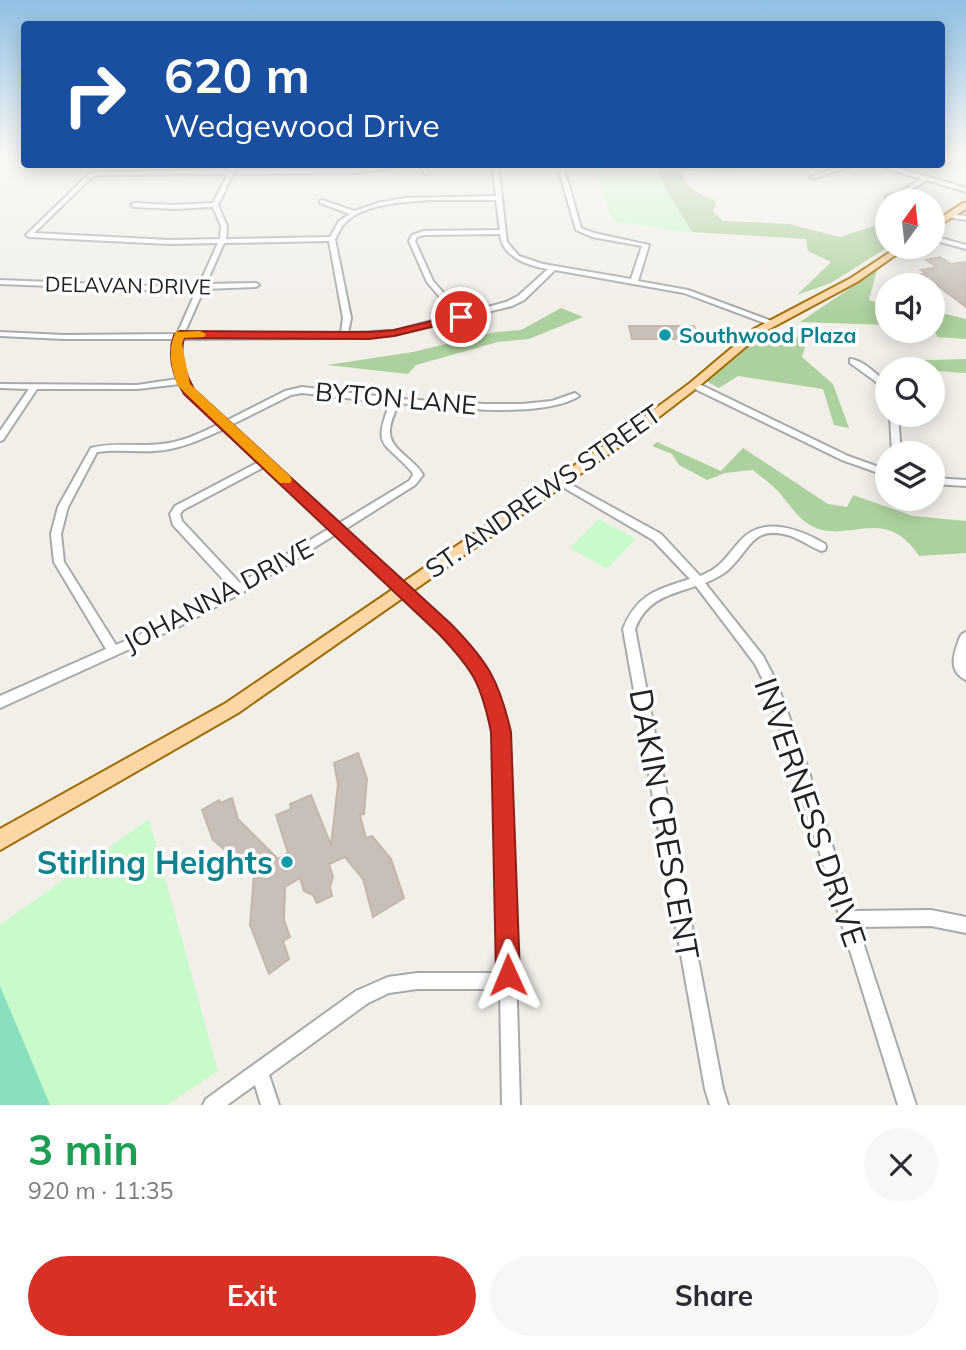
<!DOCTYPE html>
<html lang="en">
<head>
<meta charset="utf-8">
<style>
  :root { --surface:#fff; --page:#f7f7f7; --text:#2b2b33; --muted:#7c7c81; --accent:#d93025 }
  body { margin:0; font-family:Mulish,sans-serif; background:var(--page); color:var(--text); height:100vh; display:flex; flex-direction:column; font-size:26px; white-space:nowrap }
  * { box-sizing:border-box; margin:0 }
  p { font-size:23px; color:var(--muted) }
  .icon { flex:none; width:38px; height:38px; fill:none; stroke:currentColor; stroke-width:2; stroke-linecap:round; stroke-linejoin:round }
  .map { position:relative; height:1105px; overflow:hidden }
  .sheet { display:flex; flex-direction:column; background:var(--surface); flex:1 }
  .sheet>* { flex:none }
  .guide { position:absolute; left:21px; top:21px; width:924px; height:147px; border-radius:7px; box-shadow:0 4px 18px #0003; background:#1a4fa0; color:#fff; overflow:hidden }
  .needle { width:46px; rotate:15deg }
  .tools { position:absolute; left:875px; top:189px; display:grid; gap:14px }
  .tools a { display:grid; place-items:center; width:70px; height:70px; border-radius:50%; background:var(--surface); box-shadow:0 4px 18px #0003; font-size:35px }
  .pin { position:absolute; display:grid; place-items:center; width:60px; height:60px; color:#fff; margin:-30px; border:4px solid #fff; border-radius:50%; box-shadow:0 2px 7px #0007 }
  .me { position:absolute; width:77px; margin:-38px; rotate:359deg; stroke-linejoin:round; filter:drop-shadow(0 0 5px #0008) }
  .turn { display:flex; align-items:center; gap:24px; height:147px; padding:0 28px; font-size:32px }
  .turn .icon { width:91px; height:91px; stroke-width:2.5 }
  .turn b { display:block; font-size:49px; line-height:60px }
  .round { display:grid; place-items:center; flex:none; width:74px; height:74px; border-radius:37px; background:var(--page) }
  .head { display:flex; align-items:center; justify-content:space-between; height:119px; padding:0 28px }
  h1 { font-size:42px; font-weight:700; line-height:52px; color:#1e9e55 }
  .action { display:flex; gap:14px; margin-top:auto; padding:14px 28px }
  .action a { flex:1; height:80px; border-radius:42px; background:var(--accent); color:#fff; font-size:28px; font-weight:700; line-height:80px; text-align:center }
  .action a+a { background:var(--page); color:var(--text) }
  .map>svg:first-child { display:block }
</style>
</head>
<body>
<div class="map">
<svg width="966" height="1105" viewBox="0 0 966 1105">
  <rect width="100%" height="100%" fill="#f2efe9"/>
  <!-- forest -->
  <path fill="#add19e" d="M 655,165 L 805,165 L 735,172 L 682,171 C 687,191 697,192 714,200 L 716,204 L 713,211 L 723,221 L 789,224 L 840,237 L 874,226 L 887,229 L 888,247 L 831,283 L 797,295 L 831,262 L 808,251 L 806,239 L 692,232 L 665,188 Z
    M 877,270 L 869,300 L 887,306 L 887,325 L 800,322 Z
    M 561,308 L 583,317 L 529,339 L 498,342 L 416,365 L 408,374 L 327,365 L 413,352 L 496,332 L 521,330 Z
    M 933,311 L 966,319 L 966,339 L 938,337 L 934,331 L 917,331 L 933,331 Z
    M 771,329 L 807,340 L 802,357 L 833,384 L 849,428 L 834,425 L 823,389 L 738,376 L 719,388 L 704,380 Z
    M 966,359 L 966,373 L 907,369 L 898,361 Z
    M 657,442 L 721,471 L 743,448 L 828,504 L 847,507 L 853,495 L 913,516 L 966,521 L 966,553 L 919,556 C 883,501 844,549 807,523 C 796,516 787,501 778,491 C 770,483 761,477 753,470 L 725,473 L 707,480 L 679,465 L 672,454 L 652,446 Z"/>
  <!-- park -->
  <path fill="#c8facc" d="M 615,165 L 655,165 L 665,188 L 692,233 L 612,221 L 594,169 L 617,169 Z
    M 599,519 L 636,539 L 607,569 L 570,548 Z
    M 149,819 L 218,1071 L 167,1105 L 0,1105 L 0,925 Z"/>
  <!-- pitch -->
  <path fill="#88e0be" d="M 0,986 L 50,1105 L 0,1105 Z"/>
  <!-- building -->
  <path fill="#c7bfb8" stroke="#c4b6ab" stroke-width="2" d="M 940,257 L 951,264 L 966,262 L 966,307 L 922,274 L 926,273 L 921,270 L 937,267 L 926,260 Z
    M 629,326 L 694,326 L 699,339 L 632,339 Z
    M 358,753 L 367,779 L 364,814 L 360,815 L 366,838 L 372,836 L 391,859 L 404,898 L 373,917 L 363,879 L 345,857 L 329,864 L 333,877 L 330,887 L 332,896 L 317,903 L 313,895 L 304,891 L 300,878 L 285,887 L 284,920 L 290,937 L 283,941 L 289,959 L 269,974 L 250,925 L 254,874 L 213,840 L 202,810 L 219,800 L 221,803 L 232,798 L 238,819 L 278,859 L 288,853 L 276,815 L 291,809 L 290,804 L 311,795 L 331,845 L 338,784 L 334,763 Z"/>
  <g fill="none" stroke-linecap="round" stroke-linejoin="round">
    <defs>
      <path id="minor" d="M 232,164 L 237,164 L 235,170 L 356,169 L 396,164 L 415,164 L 356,173 L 233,174 L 218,205 L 227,226 L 226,239 L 330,237 L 339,221 L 350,214 L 320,203 L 320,201 L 322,200 L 354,211 L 378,203 L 405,198 L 496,196 L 492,164 L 498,164 L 507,242 L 519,256 L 543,264 L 631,279 L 642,246 L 592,237 L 576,230 L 557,164 L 563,164 L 581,228 L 594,233 L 649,245 L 638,281 L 688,290 L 777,323 L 770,325 L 684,293 L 555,270 L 524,300 L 512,306 L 394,335 L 344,338 L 182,339 L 180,344 L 184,376 L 192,390 L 226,421 L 285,391 L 302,387 L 393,398 L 396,396 L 401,399 L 484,404 L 522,404 L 552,401 L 575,393 L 579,396 C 544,419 442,408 399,403 C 395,412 390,421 390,431 C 389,450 415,459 423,475 L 415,485 L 344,530 L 465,642 L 476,654 L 484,668 L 499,699 L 506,730 L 510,762 L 520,1105 L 502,1105 L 500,989 L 417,989 L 389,993 L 368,1003 L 269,1075 L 279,1105 L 261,1105 L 255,1085 L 227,1105 L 203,1105 L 206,1099 L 356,991 L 388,977 L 417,973 L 500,973 L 496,762 L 493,730 L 481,686 L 467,662 L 457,648 L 336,534 L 243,592 L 178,627 L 0,708 L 0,696 L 106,649 L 54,562 L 51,534 L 58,507 L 91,448 C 115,442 138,447 162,444 C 182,442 201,433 219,424 L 186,393 L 180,384 L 137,389 L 37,389 L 3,440 L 0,441 L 0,431 L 29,389 L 0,388 L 0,384 L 137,385 L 178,379 L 176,376 L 172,344 L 175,339 L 64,339 L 0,336 L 0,332 L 64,335 L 177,334 L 197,289 L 151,290 L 0,284 L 0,280 L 151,286 L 199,285 L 218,243 L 169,244 L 29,237 L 26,235 L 88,175 L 95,172 L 229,170 ZM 228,174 L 213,203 L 174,205 L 134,203 L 131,205 L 134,207 L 174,209 L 213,207 L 221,226 L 220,239 L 169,240 L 34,233 L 92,177 L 98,175 ZM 432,200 L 496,200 L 500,230 L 424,231 L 412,235 L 409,241 L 427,282 L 455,315 L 394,331 L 348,333 L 351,318 L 335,239 C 338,235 340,229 343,225 C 362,203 405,202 432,200 ZM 500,234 C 502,257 528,266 548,269 L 518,296 L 506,302 L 462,314 L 433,281 L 415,241 L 417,237 L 424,235 ZM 329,241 L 343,318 L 341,333 L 184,334 L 204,289 L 256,287 L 259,285 L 256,283 L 206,284 L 224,243 ZM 302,393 L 390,403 C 372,449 384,440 412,472 L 413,475 L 409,481 L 338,524 L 231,425 L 291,395 ZM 224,429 L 259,462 L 175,506 L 170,514 L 173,525 L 231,588 L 170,621 L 116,645 L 64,562 L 61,534 L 68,507 L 97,452 C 116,449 135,452 154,451 C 179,450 202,439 224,429 ZM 264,467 L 330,528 L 240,583 L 182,521 L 180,514 L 183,510 Z
        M 419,164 L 424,164 L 429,174 L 425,174 Z
        M 849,164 L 858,164 L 815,178 L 810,177 Z
        M 874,164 L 884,164 L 966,188 L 966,192 L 927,180 L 902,195 L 886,198 L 886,196 L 898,193 L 921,179 Z
        M 950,214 L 966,216 L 966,220 L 948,217 L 947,216 Z
        M 933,236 L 966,245 L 966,249 L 933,240 Z
        M 850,359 C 863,360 878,375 887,384 L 887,391 L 884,391 L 875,381 L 850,363 Z
        M 691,383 L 697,383 L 848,456 L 887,470 L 887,476 L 842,460 L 691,387 Z
        M 890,415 L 898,415 L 901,453 L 892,453 Z
        M 559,478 L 661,534 L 700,576 C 721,568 726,557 740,541 C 763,515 800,529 825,544 L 826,547 L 825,550 L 821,551 C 811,547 802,540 791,536 C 752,524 751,549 729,569 C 723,575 714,579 705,583 L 763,656 L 776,681 L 805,760 L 853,911 L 931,910 L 966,917 L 966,933 L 931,926 L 858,927 L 916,1105 L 898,1105 L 791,760 L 764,682 L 755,664 L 696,586 C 668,595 646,600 635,629 L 723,1089 L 728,1105 L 710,1105 L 705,1089 L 623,629 C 637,594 656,590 690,579 L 653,540 L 556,483 L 554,481 L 556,479 Z
        M 933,478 L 966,480 L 966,486 L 933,484 Z
        M 966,632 L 966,680 C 947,671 954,653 960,637 L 962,634 Z"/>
      <path id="major" d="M 963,203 L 966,203 L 966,209 L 933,229 L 933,223 Z
        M 898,247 L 907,247 L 857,282 L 762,333 L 698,387 L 633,437 L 238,713 L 0,850 L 0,829 L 226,703 L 625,431 L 690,383 L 754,329 L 851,278 Z"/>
    </defs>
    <!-- minor casing -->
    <use href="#minor" stroke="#a9a9a9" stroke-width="4"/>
    <!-- major casing -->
    <use href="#major" stroke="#a06b00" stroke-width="4"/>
    <!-- minor -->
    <use href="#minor" fill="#fff" fill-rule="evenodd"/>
    <!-- major -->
    <use href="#major" fill="#fcd6a4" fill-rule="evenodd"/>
  </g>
  <!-- sky -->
  <linearGradient id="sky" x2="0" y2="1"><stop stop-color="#8fc0e4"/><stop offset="0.5" stop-color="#f9f8f5"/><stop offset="1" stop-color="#f9f8f5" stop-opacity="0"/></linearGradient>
  <rect width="966" height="311" fill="url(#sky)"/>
  <!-- route -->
  <path fill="#d93025" stroke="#8d1f18" stroke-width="2" d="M 461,314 L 465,315 L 465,319 L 394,336 L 369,339 L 184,338 C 179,356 185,373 194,389 L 451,624 C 488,662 499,680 511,732 L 520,975 L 517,983 L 508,987 L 500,983 L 496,975 L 491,732 C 481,683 473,670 439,634 L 184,394 C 172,375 167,356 174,335 L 180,331 L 369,332 L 394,330 Z"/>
  <!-- slow -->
  <path fill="#f59e0b" d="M 200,331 L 206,334 L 204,337 L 184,338 L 182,344 L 190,384 L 290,476 L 292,480 L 290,483 L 280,483 L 178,386 C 171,369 167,348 176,332 Z"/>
  <!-- markers -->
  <g fill="#0f9aa8" stroke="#fff" stroke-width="2.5">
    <circle cx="665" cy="335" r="7"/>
    <circle cx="287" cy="862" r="7"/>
  </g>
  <g text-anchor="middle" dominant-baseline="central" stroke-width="7" stroke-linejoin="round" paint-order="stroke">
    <!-- far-street labels -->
    <g font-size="21" fill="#222" stroke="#fff">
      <text transform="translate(128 285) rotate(1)">DELAVAN DRIVE</text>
    </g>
    <!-- far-culture labels -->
    <g font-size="21" font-weight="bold" fill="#0d838f" stroke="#fff" text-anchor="start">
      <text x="679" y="335">Southwood Plaza</text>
    </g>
    <!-- street labels -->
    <g font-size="26" fill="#222" stroke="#fff">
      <text transform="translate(396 398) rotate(5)">BYTON LANE</text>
      <text transform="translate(543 491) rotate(-35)">ST. ANDREWS STREET</text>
      <text transform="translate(218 595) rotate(-28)">JOHANNA DRIVE</text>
    </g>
    <!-- near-street labels -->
    <g font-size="32" fill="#222" stroke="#fff">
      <text transform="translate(811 812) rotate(71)">INVERNESS DRIVE</text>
      <text transform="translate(665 824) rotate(80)">DAKIN CRESCENT</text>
    </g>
    <!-- near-culture labels -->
    <g font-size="32" font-weight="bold" fill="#0d838f" stroke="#fff" text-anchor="end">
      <text x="273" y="862">Stirling Heights</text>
    </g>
  </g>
</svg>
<div class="tools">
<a><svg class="needle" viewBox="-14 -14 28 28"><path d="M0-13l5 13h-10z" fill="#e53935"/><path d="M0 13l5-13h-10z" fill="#7c7c81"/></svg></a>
<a><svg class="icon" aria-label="sound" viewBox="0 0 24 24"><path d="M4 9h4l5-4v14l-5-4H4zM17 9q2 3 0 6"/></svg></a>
<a><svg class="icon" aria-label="search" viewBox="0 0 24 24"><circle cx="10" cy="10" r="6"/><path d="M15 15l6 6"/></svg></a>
<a><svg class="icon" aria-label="layers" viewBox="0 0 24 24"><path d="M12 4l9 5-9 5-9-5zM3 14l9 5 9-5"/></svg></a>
</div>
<div class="pin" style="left:461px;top:317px;background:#d93025"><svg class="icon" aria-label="arrive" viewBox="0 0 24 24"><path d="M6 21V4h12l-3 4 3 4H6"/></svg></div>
<svg class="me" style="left:508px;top:975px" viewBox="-20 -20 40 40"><path d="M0-17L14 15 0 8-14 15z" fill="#d93025" stroke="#fff" stroke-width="4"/></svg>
<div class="guide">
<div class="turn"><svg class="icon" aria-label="right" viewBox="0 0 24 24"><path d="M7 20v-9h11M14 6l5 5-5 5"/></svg><div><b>620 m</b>Wedgewood Drive</div></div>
</div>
</div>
<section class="sheet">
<div class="head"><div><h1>3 min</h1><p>920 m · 11:35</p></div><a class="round"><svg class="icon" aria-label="close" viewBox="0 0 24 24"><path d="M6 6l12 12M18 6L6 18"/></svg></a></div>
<div class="action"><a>Exit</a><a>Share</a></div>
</section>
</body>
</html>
